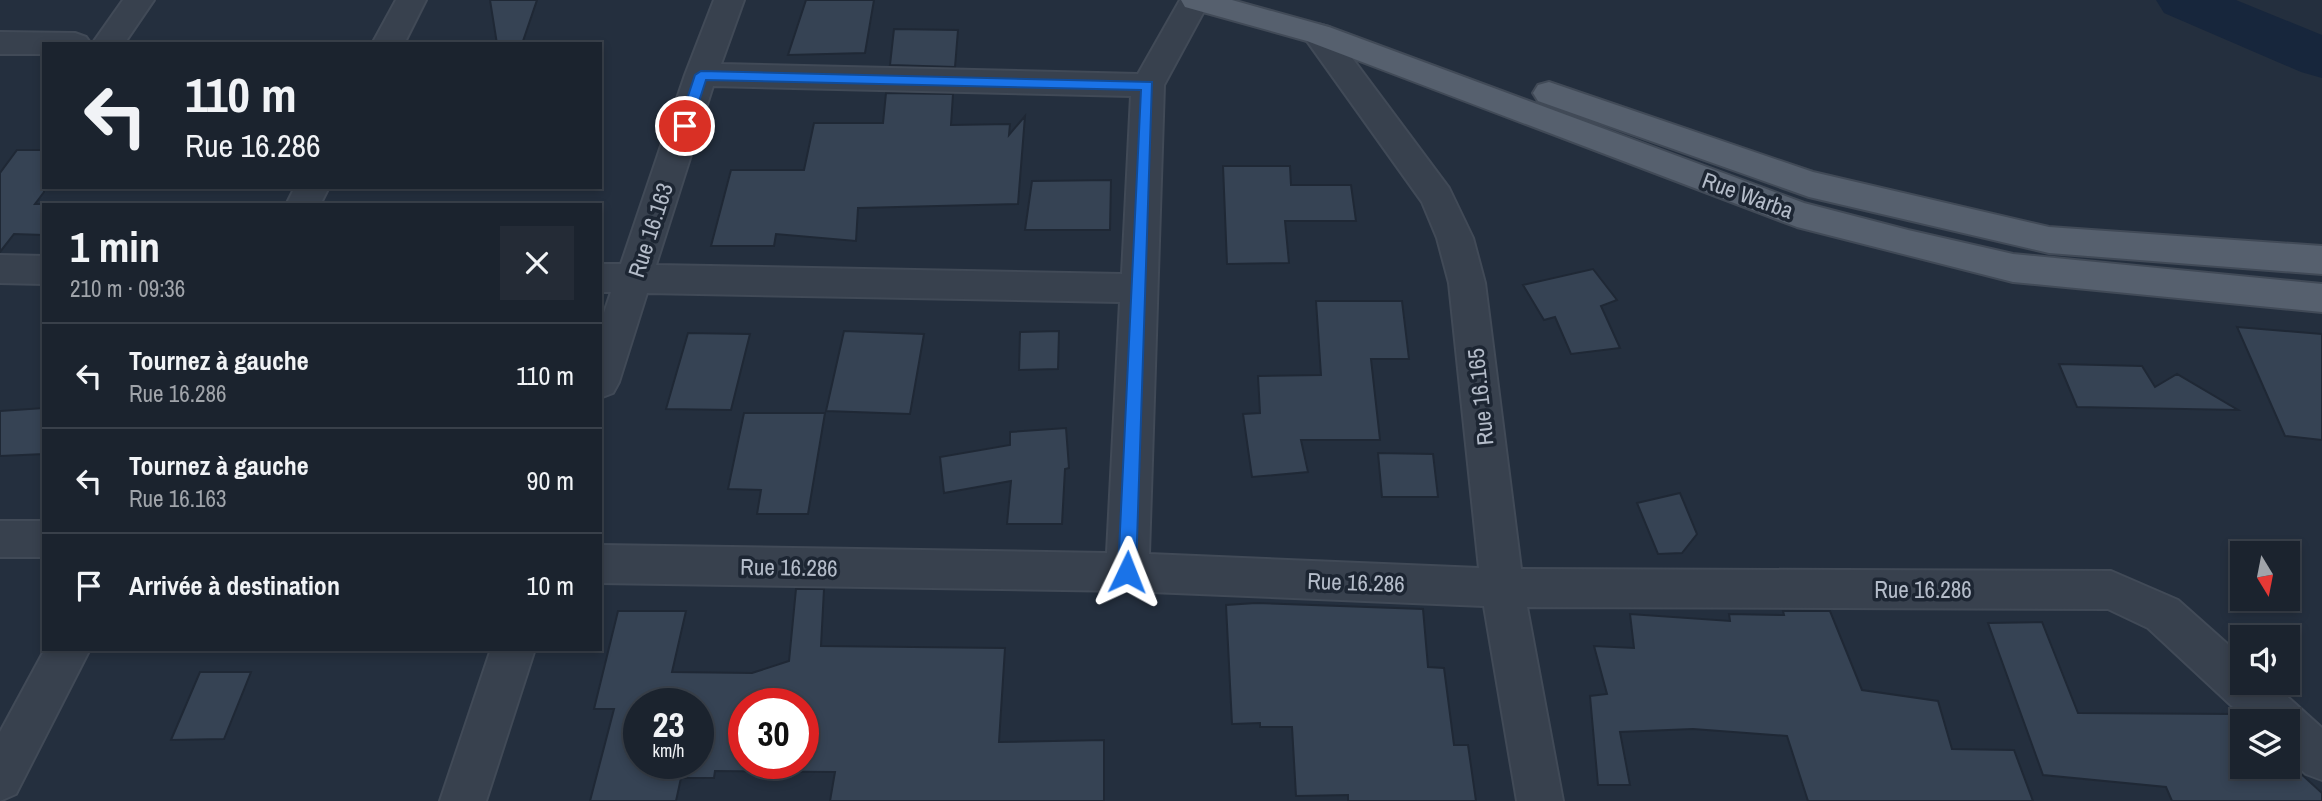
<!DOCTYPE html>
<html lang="fr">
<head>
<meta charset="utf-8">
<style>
  :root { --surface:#1b232e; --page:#242b36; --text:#f1f3f6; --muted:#a0a4aa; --line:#39404a }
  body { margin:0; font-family:"Archivo Narrow",sans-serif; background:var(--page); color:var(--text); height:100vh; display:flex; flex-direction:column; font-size:26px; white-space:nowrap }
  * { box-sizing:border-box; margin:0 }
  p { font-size:23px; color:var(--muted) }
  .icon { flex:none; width:38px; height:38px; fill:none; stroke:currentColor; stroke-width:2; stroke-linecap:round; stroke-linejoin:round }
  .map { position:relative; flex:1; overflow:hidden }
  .panel { position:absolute; left:42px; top:203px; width:560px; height:448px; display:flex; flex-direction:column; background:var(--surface); border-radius:0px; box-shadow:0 4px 10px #0003,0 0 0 2px var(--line) }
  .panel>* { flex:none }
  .hud { position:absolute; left:42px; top:42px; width:560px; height:147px; border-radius:0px; box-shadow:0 4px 10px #0003,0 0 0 2px var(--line); background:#1b232e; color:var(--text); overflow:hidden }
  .needle { width:46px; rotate:170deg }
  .tools { position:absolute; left:2230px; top:541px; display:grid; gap:14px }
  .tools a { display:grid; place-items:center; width:70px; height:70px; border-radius:0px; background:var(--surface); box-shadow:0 4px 10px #0003,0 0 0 2px var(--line); font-size:35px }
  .speed { position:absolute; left:623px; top:688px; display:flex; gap:14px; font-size:35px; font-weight:700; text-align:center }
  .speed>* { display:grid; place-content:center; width:91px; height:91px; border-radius:50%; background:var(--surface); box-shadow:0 4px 10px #0003,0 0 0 2px var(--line); line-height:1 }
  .speed small { font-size:18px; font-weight:400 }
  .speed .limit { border:10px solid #d22; background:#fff; color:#111 }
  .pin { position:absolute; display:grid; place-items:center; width:60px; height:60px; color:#fff; margin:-30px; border:4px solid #fff; border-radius:50%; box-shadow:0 2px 7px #0007 }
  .me { position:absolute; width:77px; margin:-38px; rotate:2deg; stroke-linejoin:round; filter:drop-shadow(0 0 5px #0008) }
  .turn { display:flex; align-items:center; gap:24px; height:147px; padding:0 28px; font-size:32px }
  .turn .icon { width:91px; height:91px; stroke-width:2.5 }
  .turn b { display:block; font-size:49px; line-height:60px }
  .round { display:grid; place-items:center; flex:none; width:74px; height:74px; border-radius:0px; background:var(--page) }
  .head { display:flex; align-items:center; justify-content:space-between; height:119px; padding:0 28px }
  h1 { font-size:42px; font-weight:700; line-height:52px }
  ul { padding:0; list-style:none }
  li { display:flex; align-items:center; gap:21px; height:105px; padding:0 28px; border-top:2px solid var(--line) }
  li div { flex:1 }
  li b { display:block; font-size:26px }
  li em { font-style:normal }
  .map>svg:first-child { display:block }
</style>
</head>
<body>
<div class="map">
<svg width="2322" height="801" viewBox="0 0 2322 801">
  <rect width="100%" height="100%" fill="#242f3e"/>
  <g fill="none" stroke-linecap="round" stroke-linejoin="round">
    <!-- river -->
    <path fill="#17263c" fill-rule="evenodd" d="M 2156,0 L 2236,0 L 2322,35 L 2322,78 L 2301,72 L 2164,13 Z"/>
  </g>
  <!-- building -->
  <path fill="#364354" stroke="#1f2835" stroke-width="2" fill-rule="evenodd" d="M 490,0 L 537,0 L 523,41 L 497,44 Z
    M 806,0 L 874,0 L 865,53 L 788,55 Z
    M 894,29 L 958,30 L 955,67 L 890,65 Z
    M 886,93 L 953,94 L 951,125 L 1010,124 L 1009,135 L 1025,116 L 1018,204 L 858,208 L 856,241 L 776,234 L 774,246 L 711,246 L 731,170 L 804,170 L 814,123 L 883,123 Z
    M 17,150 L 44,150 L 44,192 L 35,204 L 44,204 L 44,235 L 14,234 L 0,252 L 0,173 Z
    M 1223,166 L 1290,166 L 1291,185 L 1351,185 L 1356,221 L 1285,221 L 1289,263 L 1227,264 Z
    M 1111,180 L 1110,230 L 1025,230 L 1032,181 Z
    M 1593,269 L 1617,300 L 1601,306 L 1620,348 L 1571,354 L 1555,317 L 1544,320 L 1523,285 Z
    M 1316,301 L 1402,301 L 1409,359 L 1371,359 L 1380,440 L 1301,440 L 1308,472 L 1252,477 L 1243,414 L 1260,413 L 1258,376 L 1321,375 Z
    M 2237,327 L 2322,334 L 2322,440 L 2285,436 Z
    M 844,331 L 924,334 L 910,414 L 826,411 Z
    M 1059,331 L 1058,369 L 1019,370 L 1020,332 Z
    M 688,333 L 750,334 L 731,410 L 666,409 Z
    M 2059,364 L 2142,366 L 2155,387 L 2177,374 L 2238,410 L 2077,407 Z
    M 44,408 L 44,454 L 0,456 L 0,411 Z
    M 744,413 L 825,413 L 808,514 L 757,514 L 761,490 L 728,489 Z
    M 1066,428 L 1069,468 L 1065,469 L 1062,524 L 1007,524 L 1011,481 L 944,493 L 940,457 L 1010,445 L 1010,432 Z
    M 1378,453 L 1433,454 L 1438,497 L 1382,497 Z
    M 1680,493 L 1697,534 L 1682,553 L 1658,554 L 1637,503 Z
    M 796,589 L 824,589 L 821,646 L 1005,648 L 999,742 L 1104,740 L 1104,801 L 830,801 L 835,772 L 715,771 L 714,778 L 681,778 L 676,801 L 590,801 L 614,709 L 594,709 L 618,611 L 686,611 L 672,672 L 752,673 L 789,661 ZM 639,704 L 698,704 L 698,763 L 639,763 ZM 744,704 L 803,704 L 803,763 L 744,763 Z
    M 1256,603 L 1423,609 L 1428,667 L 1444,668 L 1454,745 L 1468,745 L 1476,801 L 1348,801 L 1348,795 L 1296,796 L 1292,727 L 1260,727 L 1260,723 L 1232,724 L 1226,605 Z
    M 1783,611 L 1830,611 L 1862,690 L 1938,701 L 1952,749 L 2014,750 L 2033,801 L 1808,801 L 1787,736 L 1693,729 L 1620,732 L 1630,785 L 1598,785 L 1590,696 L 1607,694 L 1594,646 L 1634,648 L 1630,614 L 1730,621 L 1729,614 L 1784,615 Z
    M 2042,622 L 2078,713 L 2237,714 L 2244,721 L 2242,721 L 2242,766 L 2287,766 L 2287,761 L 2322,793 L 2322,801 L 2172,801 L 2166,787 L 2043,775 L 1988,623 Z
    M 200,672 L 251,672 L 224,739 L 171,740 Z"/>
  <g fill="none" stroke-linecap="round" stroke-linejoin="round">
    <defs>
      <path id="minor" d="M 123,0 L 154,0 L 124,44 L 92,44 Z
        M 396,0 L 426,0 L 404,44 L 372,44 Z
        M 714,0 L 744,0 L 721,64 L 1138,74 L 1180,0 L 1210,0 L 1164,85 L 1149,554 L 1479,568 L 1449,283 L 1437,238 L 1422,202 L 1302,34 L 1307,27 L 1318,24 L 1329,27 L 1449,188 L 1473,238 L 1485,283 L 1521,569 L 2111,571 L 2178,600 L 2242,657 L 2242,682 L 2271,682 L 2322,728 L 2322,780 L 2306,774 L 2287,757 L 2287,721 L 2248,721 L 2148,628 L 2108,609 L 1527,607 L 1563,801 L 1517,801 L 1484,606 L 1127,591 L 600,583 L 600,545 L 1107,553 L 1120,302 L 647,293 L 619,382 L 613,393 L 600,398 L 600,325 L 611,292 L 600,292 L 600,264 L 621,264 L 685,75 ZM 713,86 L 1131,96 L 1122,274 L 656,265 Z
        M 0,32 L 75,33 L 86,37 L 91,44 L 44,44 L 44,54 L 0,54 Z
        M 295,187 L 329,187 L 320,205 L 286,205 Z
        M 0,255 L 44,256 L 44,284 L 0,283 Z
        M 0,521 L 44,521 L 44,557 L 0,557 Z
        M 45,649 L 90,649 L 16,794 L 0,801 L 0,732 Z
        M 491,649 L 535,649 L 486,801 L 440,801 Z"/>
      <path id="major" d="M 1181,0 L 1232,0 L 1329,27 L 1804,203 L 1908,230 L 2013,254 L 2322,284 L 2322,312 L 2013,282 L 1797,227 L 1307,41 L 1185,7 Z
        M 1549,82 L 1813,172 L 2049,227 L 2322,246 L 2322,274 L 2049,253 L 1809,197 L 1538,101 L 1533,93 L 1538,85 Z"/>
    </defs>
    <!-- minor casing -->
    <use href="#minor" stroke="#414a57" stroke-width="4"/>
    <!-- major casing -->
    <use href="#major" stroke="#414a57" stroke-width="4"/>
    <!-- minor -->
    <use href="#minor" fill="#38414e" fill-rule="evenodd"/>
    <!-- major -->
    <use href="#major" fill="#56606e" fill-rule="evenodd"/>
  </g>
  <!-- route -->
  <path fill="#1a73e8" stroke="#114b97" stroke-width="2" d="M 701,71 L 1152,82 L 1136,572 L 1133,578 L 1127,580 L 1121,578 L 1118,572 L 1141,90 L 706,80 L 691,126 L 685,131 L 680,129 L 678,126 L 695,75 Z"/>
  <g text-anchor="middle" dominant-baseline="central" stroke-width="7" stroke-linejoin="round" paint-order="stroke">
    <!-- street labels -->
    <g font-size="23" fill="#b4bcc9" stroke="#1d2633">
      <text transform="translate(1748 195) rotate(20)">Rue Warba</text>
      <text transform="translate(650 230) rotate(-72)">Rue 16.163</text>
      <text transform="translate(1480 397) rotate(-96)">Rue 16.165</text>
      <text transform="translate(789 567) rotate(1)">Rue 16.286</text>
      <text transform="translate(1356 582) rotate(2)">Rue 16.286</text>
      <text x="1923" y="589">Rue 16.286</text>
    </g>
  </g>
</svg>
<div class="tools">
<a><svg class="needle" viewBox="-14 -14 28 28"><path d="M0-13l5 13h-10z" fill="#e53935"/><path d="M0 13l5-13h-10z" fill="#a0a4aa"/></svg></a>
<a><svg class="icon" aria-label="sound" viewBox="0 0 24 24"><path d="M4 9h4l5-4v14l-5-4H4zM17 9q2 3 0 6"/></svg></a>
<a><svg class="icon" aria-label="layers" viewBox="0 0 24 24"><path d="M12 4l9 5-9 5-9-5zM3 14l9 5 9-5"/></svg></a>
</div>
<div class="speed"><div>23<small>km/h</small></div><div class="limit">30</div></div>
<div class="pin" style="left:685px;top:126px;background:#d93025"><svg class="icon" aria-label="arrive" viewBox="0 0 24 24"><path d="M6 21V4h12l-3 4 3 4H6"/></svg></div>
<svg class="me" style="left:1127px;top:572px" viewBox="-20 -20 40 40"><path d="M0-17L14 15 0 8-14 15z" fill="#1a73e8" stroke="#fff" stroke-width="4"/></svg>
<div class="hud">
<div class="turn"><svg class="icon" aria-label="left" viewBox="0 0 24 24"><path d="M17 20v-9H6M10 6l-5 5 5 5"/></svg><div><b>110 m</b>Rue 16.286</div></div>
</div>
<section class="panel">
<div class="head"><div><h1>1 min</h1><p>210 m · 09:36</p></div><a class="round"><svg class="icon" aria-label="close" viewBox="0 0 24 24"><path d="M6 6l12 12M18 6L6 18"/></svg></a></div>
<ul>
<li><svg class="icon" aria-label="left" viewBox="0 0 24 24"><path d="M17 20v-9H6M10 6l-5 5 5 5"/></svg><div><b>Tournez à gauche</b><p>Rue 16.286</p></div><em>110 m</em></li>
<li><svg class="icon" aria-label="left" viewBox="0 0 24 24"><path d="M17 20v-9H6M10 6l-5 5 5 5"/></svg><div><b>Tournez à gauche</b><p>Rue 16.163</p></div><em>90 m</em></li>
<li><svg class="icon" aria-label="arrive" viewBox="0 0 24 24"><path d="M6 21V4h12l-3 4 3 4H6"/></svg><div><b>Arrivée à destination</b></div><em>10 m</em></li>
</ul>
</section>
</div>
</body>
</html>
